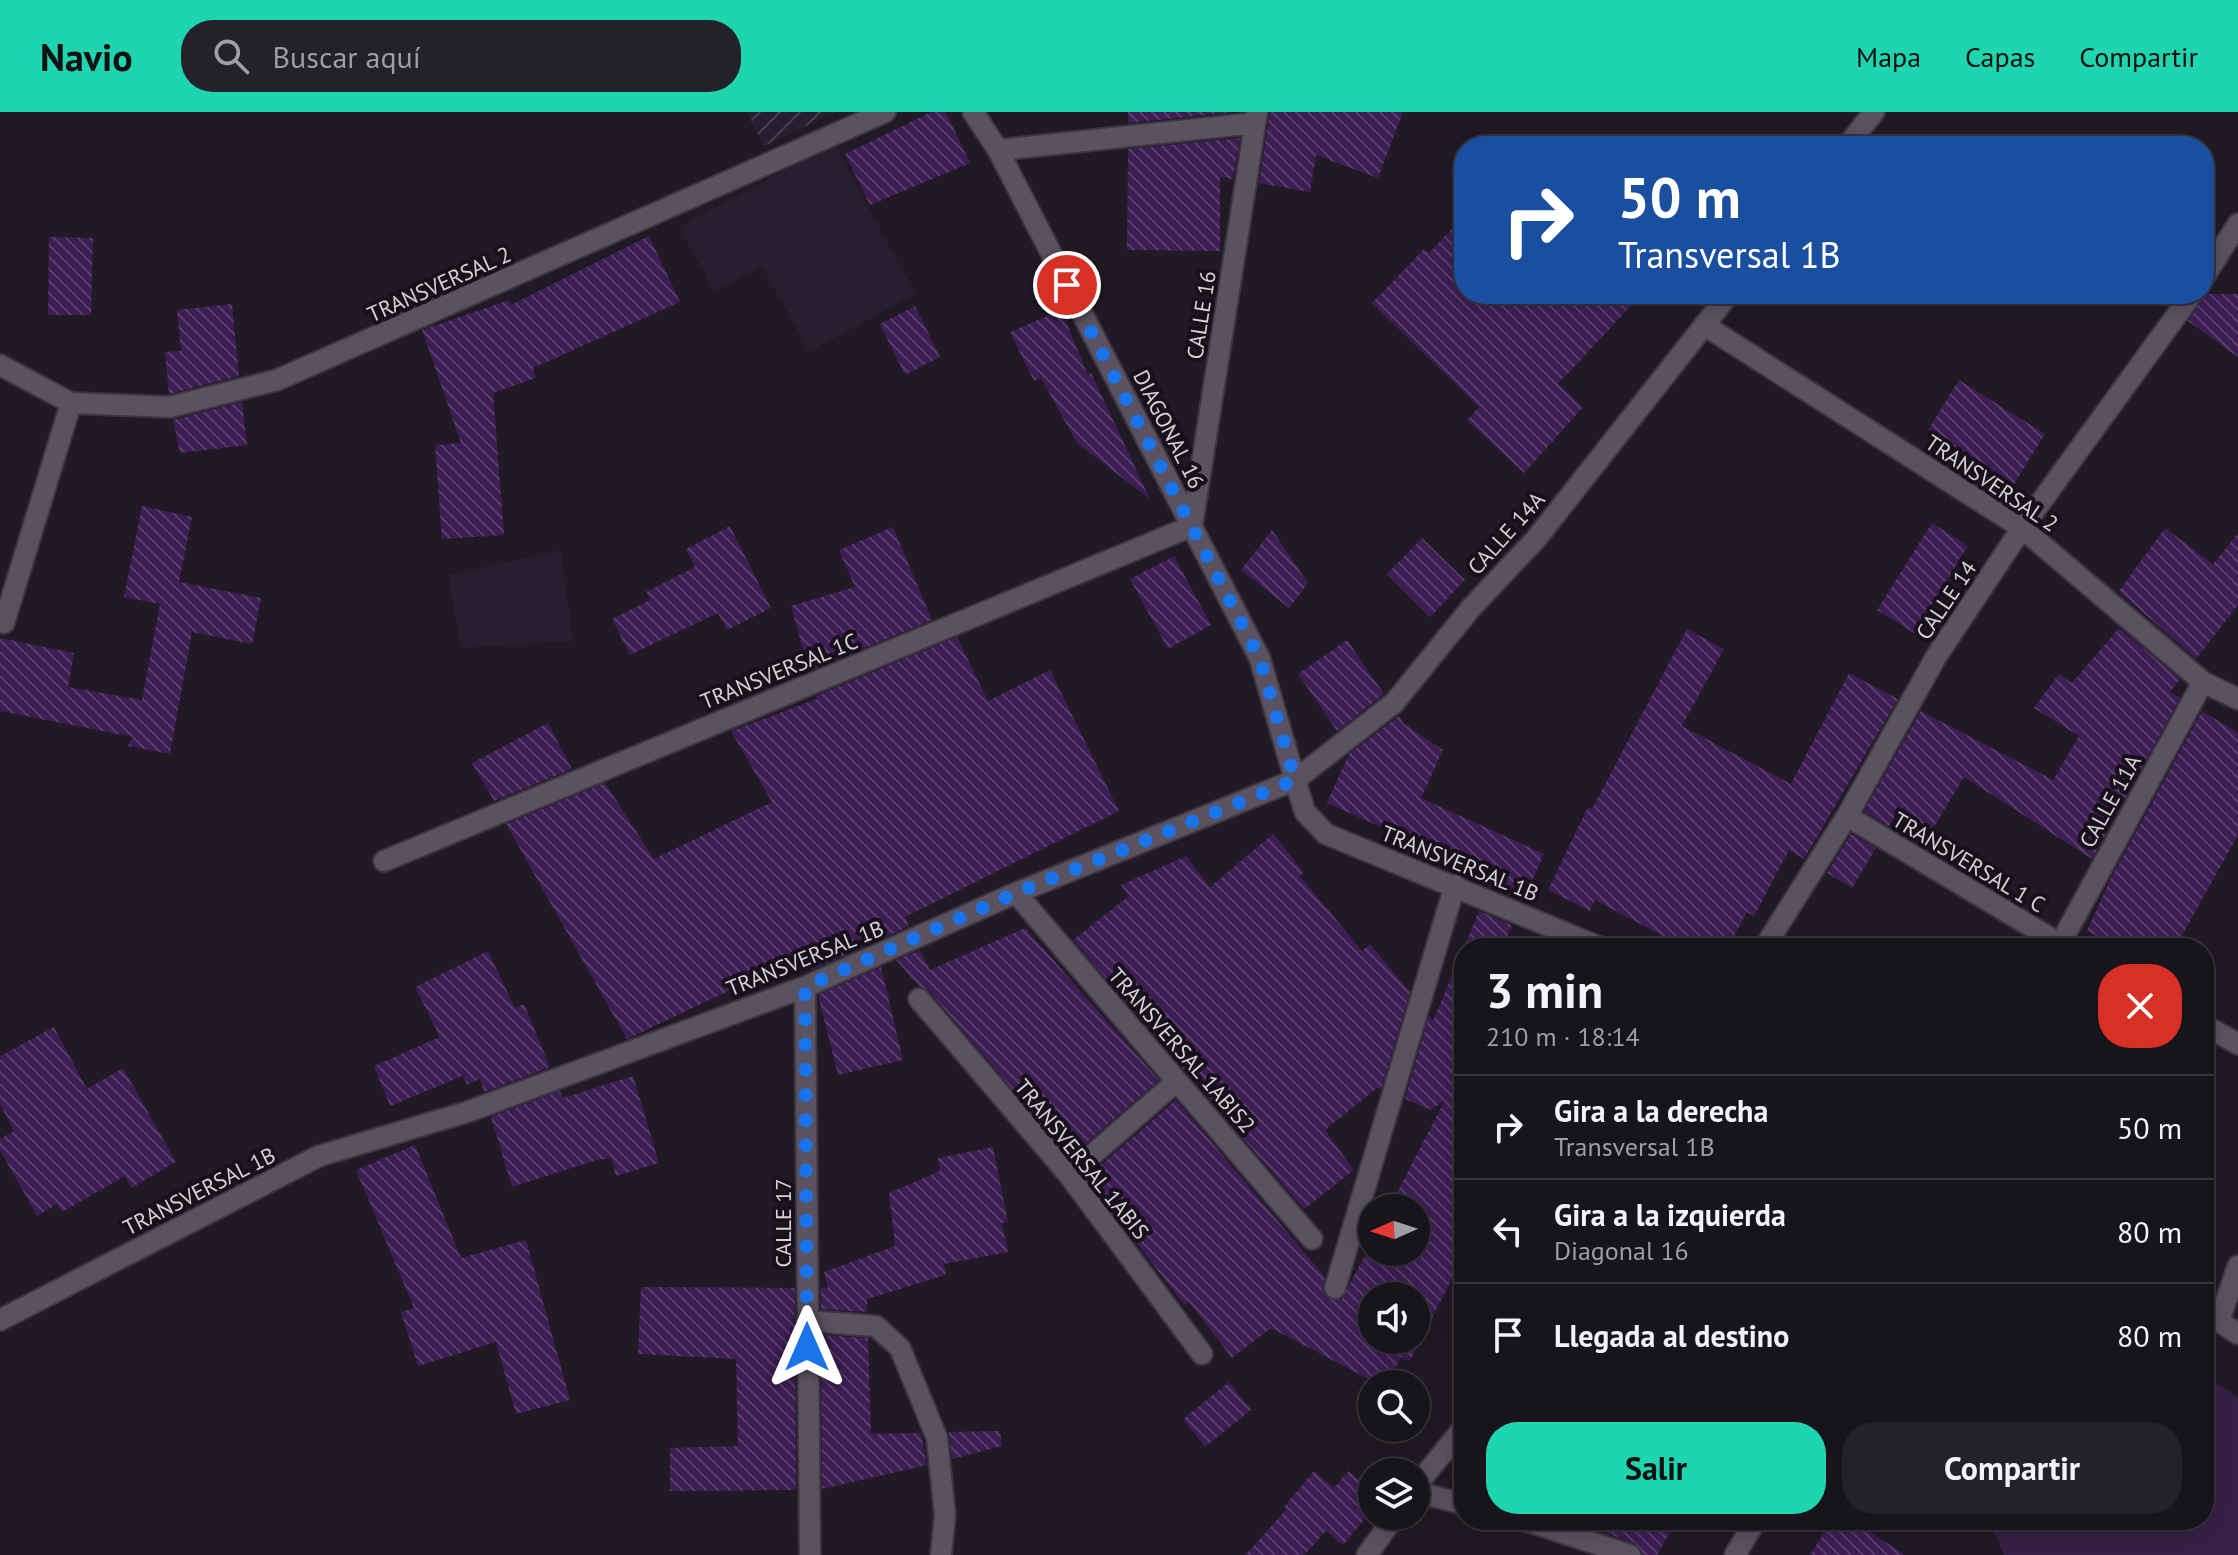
<!DOCTYPE html>
<html lang="es">
<head>
<meta charset="utf-8">
<style>
  :root { --surface:#18141c; --page:#252129; --text:#f1f3f6; --muted:#9f9ea3; --line:#36333b; --accent:#1ed5b0 }
  body { margin:0; font-family:"PT Sans",sans-serif; background:var(--page); color:var(--text); height:100vh; display:flex; flex-direction:column; font-size:30px; white-space:nowrap }
  * { box-sizing:border-box; margin:0 }
  p { font-size:26px; color:var(--muted) }
  .icon { flex:none; width:44px; height:44px; fill:none; stroke:currentColor; stroke-width:2; stroke-linecap:round; stroke-linejoin:round }
  .map { position:relative; flex:1; overflow:hidden }
  .details { position:absolute; left:1454px; top:826px; width:760px; height:592px; display:flex; flex-direction:column; background:var(--surface); border-radius:32px; box-shadow:0 4px 20px #0003,0 0 0 2px var(--line) }
  .details>* { flex:none }
  .top-card { position:absolute; left:1454px; top:24px; width:760px; height:168px; border-radius:32px; box-shadow:0 4px 20px #0003,0 0 0 2px var(--line); background:#1a4fa0; color:#fff; overflow:hidden }
  .needle { width:52px; rotate:267deg }
  .controls { position:absolute; left:1358px; top:1082px; display:grid; gap:16px }
  .controls a { display:grid; place-items:center; width:72px; height:72px; border-radius:50%; background:var(--surface); box-shadow:0 4px 20px #0003,0 0 0 2px var(--line); font-size:40px }
  .pin { position:absolute; display:grid; place-items:center; width:68px; height:68px; color:#fff; margin:-34px; border:4px solid #fff; border-radius:50%; box-shadow:0 2px 8px #0007 }
  .me { position:absolute; width:88px; margin:-44px; rotate:0deg; stroke-linejoin:round; filter:drop-shadow(0 0 6px #0008) }
  .turn { display:flex; align-items:center; gap:28px; height:168px; padding:0 32px; font-size:36px }
  .turn .icon { width:104px; height:104px; stroke-width:2.5 }
  .turn b { display:block; font-size:56px; line-height:68px }
  .round { display:grid; place-items:center; flex:none; width:84px; height:84px; border-radius:32px; background:var(--page) }
  .headline { display:flex; align-items:center; justify-content:space-between; height:136px; padding:0 32px }
  h1 { font-size:48px; font-weight:600; line-height:60px }
  .action { display:flex; gap:16px; margin-top:auto; padding:16px 32px }
  .action a { flex:1; height:92px; border-radius:32px; background:var(--accent); color:#111; font-size:32px; font-weight:600; line-height:92px; text-align:center }
  .action a+a { background:var(--page); color:var(--text) }
  ul { padding:0; list-style:none }
  li { display:flex; align-items:center; gap:24px; height:104px; padding:0 32px; border-top:2px solid var(--line) }
  li div { flex:1 }
  li b { display:block; font-size:30px }
  li em { font-style:normal }
  header { display:flex; align-items:center; gap:48px; box-sizing:border-box; height:112px; padding:0 40px; background:var(--accent); color:#111 }
  header strong { font-size:38px }
  nav { display:flex; gap:44px; margin-inline-start:auto; font-size:28px }
  .search { width:560px; height:72px; background:var(--page); display:flex; align-items:center; gap:20px; box-sizing:border-box; padding:0 28px; border-radius:32px; color:var(--muted); font-size:30px }
  .map>svg:first-child { display:block }
</style>
</head>
<body>
<header>
<strong>Navio</strong>
<div class="search"><svg class="icon" aria-label="search" viewBox="0 0 24 24"><circle cx="10" cy="10" r="6"/><path d="M15 15l6 6"/></svg>Buscar aquí</div>
<nav><a>Mapa</a><a>Capas</a><a>Compartir</a></nav>
</header>
<div class="map">
<svg width="2238" height="1443" viewBox="0 0 2238 1443">
  <defs>
    <pattern id="industrial-furrows" width="10" height="10" patternUnits="userSpaceOnUse" patternTransform="scale(2)"><rect width="10" height="10" fill="#271e2f"/><path d="M-1 1l2-2M0 10L10 0M9 11l2-2" fill="none" stroke="#463e4d"/></pattern>
    <pattern id="building-back-hatch" width="6" height="6" patternUnits="userSpaceOnUse" patternTransform="scale(2)"><rect width="6" height="6" fill="#3e1d54"/><path d="M-1 5l2 2M0 0l6 6M5-1l2 2" fill="none" stroke="#593d6c"/></pattern>
  </defs>
  <rect width="100%" height="100%" fill="#201a25"/>
  <!-- built -->
  <path fill="#271e2f" d="M 834,31 L 915,182 L 809,240 L 762,154 L 714,180 L 679,115 Z
    M 561,438 L 573,529 L 461,536 L 448,463 Z"/>
  <!-- industrial -->
  <path fill="url(#industrial-furrows)" d="M 747,0 L 835,0 L 764,34 Z"/>
  <!-- green -->
  <path fill="#362046" d="M 2204,1263 L 2238,1285 L 2238,1443 L 2004,1443 L 1989,1408 L 2204,1408 Z"/>
  <!-- building -->
  <path fill="url(#building-back-hatch)" fill-rule="evenodd" d="M 931,0 L 946,0 L 970,51 L 870,93 L 845,42 Z
    M 1128,0 L 1235,0 L 1128,11 Z
    M 1270,0 L 1403,0 L 1378,66 L 1316,43 L 1310,80 L 1259,71 Z
    M 1240,26 L 1233,67 L 1220,65 L 1220,139 L 1127,138 L 1128,37 Z
    M 1464,104 L 1464,182 L 1642,182 L 1558,272 L 1583,295 L 1524,361 L 1467,308 L 1479,295 L 1372,191 L 1424,137 L 1429,141 Z
    M 649,124 L 680,190 L 533,256 L 536,266 L 493,281 L 504,423 L 442,427 L 435,333 L 461,331 L 422,218 L 509,188 L 511,193 Z
    M 49,125 L 93,126 L 91,203 L 48,203 Z
    M 2150,182 L 2176,182 L 2167,194 Z
    M 2205,182 L 2238,182 L 2238,245 L 2188,209 Z
    M 232,192 L 239,264 L 169,282 L 165,240 L 181,239 L 177,198 Z
    M 915,194 L 940,245 L 905,263 L 880,212 Z
    M 1061,198 L 1088,263 L 1091,261 L 1150,387 L 1077,331 L 1041,266 L 1034,269 L 1010,220 Z
    M 1959,268 L 2045,322 L 2014,372 L 1928,318 Z
    M 242,290 L 247,333 L 180,341 L 173,308 Z
    M 142,394 L 192,405 L 179,470 L 261,486 L 252,532 L 192,520 L 170,642 L 128,634 L 133,625 L 0,599 L 0,526 L 74,541 L 68,575 L 142,588 L 160,492 L 124,485 Z
    M 1932,411 L 1968,434 L 1914,521 L 1877,498 Z
    M 730,414 L 771,496 L 727,518 L 718,501 L 630,543 L 612,507 L 650,488 L 646,480 L 695,455 L 686,437 Z
    M 893,415 L 932,508 L 809,559 L 791,494 L 855,475 L 839,438 Z
    M 2165,416 L 2213,452 L 2238,421 L 2238,493 L 2196,547 L 2119,479 Z
    M 1272,418 L 1308,471 L 1289,496 L 1241,458 Z
    M 1422,426 L 1465,468 L 1430,505 L 1387,462 Z
    M 1174,444 L 1211,513 L 1168,537 L 1130,467 Z
    M 2119,516 L 2180,567 L 2170,580 L 2180,586 L 2092,747 L 1964,665 L 1932,718 L 1898,698 L 1889,714 L 1864,699 L 1921,599 L 2053,668 L 2079,624 L 2034,596 L 2059,562 L 2072,571 Z
    M 1687,517 L 1724,537 L 1682,614 L 1791,672 L 1849,561 L 1898,587 L 1804,747 L 1789,738 L 1754,804 L 1747,800 L 1728,836 L 1685,836 L 1595,788 L 1590,799 L 1548,778 L 1588,695 L 1592,697 Z
    M 957,525 L 988,589 L 1050,558 L 1119,699 L 905,805 L 909,814 L 879,828 L 873,822 L 875,830 L 811,858 L 807,844 L 793,851 L 790,844 L 735,876 L 627,927 L 506,712 L 605,671 L 654,747 L 772,690 L 731,619 L 817,587 L 816,584 Z
    M 1347,528 L 1384,582 L 1337,619 L 1298,562 Z
    M 2202,599 L 2238,621 L 2238,723 L 2175,836 L 2120,836 L 2087,819 L 2111,766 Z
    M 1399,604 L 1404,612 L 1443,638 L 1421,686 L 1544,742 L 1523,789 L 1489,775 L 1493,765 L 1327,691 L 1349,642 Z
    M 548,611 L 572,657 L 494,689 L 472,651 Z
    M 1273,722 L 1304,760 L 1300,764 L 1362,839 L 1370,832 L 1410,880 L 1381,977 L 1377,976 L 1325,1018 L 1354,1058 L 1304,1097 L 1073,828 L 1129,784 L 1121,773 L 1186,744 L 1210,775 Z
    M 1851,722 L 1876,736 L 1852,776 L 1827,761 Z
    M 1479,799 L 1512,813 L 1502,836 L 1464,836 L 1464,1170 L 1453,1165 L 1410,1249 L 1401,1245 L 1387,1272 L 1378,1272 L 1271,1216 L 1232,1246 L 1189,1190 L 1184,1193 L 1087,1065 L 1176,988 L 1325,1165 L 1322,1178 L 1326,1185 L 1342,1187 L 1372,1130 L 1372,1140 L 1416,1140 L 1416,1096 L 1389,1096 L 1445,988 L 1431,998 L 1405,987 L 1429,904 L 1433,909 ZM 1372,1184 L 1416,1184 L 1416,1228 L 1372,1228 Z
    M 1025,816 L 1159,968 L 1070,1045 L 929,879 L 919,874 L 896,848 L 920,838 L 930,858 Z
    M 488,839 L 515,896 L 524,892 L 550,955 L 484,980 L 480,967 L 467,973 L 463,964 L 390,994 L 374,954 L 440,925 L 415,875 Z
    M 881,855 L 903,948 L 838,963 L 818,883 Z
    M 54,915 L 87,977 L 123,956 L 176,1050 L 131,1076 L 125,1064 L 62,1100 L 57,1092 L 37,1104 L 0,1038 L 0,1027 L 14,1019 L 0,992 L 0,944 Z
    M 633,964 L 659,1051 L 616,1064 L 611,1046 L 597,1048 L 512,1075 L 491,1005 L 560,979 L 563,986 Z
    M 415,1033 L 461,1146 L 526,1128 L 570,1288 L 516,1302 L 496,1230 L 418,1254 L 401,1200 L 414,1196 L 356,1058 Z
    M 993,1035 L 1008,1110 L 1002,1111 L 1008,1140 L 944,1152 L 946,1163 L 867,1187 L 867,1200 L 821,1197 L 821,1176 L 828,1176 L 824,1160 L 895,1134 L 889,1081 L 940,1059 L 938,1046 Z
    M 641,1175 L 795,1176 L 796,1378 L 670,1379 L 670,1336 L 738,1334 L 736,1247 L 638,1242 Z
    M 821,1223 L 868,1226 L 871,1322 L 921,1321 L 927,1353 L 822,1377 Z
    M 1229,1270 L 1251,1298 L 1205,1335 L 1183,1307 Z
    M 1000,1319 L 1002,1334 L 952,1347 L 949,1320 Z
    M 1314,1359 L 1334,1376 L 1348,1359 L 1372,1379 L 1372,1398 L 1343,1433 L 1326,1419 L 1304,1443 L 1245,1443 L 1287,1397 L 1284,1395 Z
    M 1613,1408 L 1678,1408 L 1657,1443 L 1643,1443 L 1635,1431 L 1605,1421 Z
    M 1832,1408 L 1852,1408 L 1905,1443 L 1810,1443 Z"/>
  <g fill="none" stroke-linecap="round" stroke-linejoin="round">
    <defs>
      <path id="minor" d="M 973,0 L 998,38 L 1260,547 L 1295,668 L 1394,591 L 1471,496 L 1536,427 L 1729,182
        M 1847,34 L 1874,0
        M 998,38 L 1255,11
        M 2204,165 L 2238,112
        M 1704,213 L 2022,416 L 2203,570 L 2238,587
        M 0,253 L 71,291 L 170,295 L 277,268 L 885,0
        M 4,511 L 71,291
        M 1847,704 L 2067,836
        M 384,749 L 1192,414 L 1257,0
        M 1016,781 L 1312,1127
        M 2060,832 L 2203,570
        M 1764,836 L 1847,704 L 1936,545 L 2022,416 L 2192,182
        M 805,875 L 810,1443
        M 919,887 L 1069,1063 L 1202,1242
        M 2204,913 L 2238,932
        M 1069,1063 L 1177,969
        M 1335,1176 L 1455,773
        M 2204,1199 L 2238,1222
        M 0,1208 L 319,1044 L 467,1000 L 805,875 L 1016,781 L 1295,668 L 1305,700 L 1326,722 L 1602,836
        M 807,1209 L 876,1214 L 900,1236 L 937,1326 L 945,1403 L 941,1443
        M 2219,1209 L 2238,1154
        M 1416,1374 L 1464,1315
        M 1416,1380 L 1464,1392
        M 1524,1408 L 1630,1443
        M 1367,1443 L 1395,1404
        M 1735,1443 L 1756,1408"/>
    </defs>
    <!-- minor casing -->
    <use href="#minor" stroke="#3b363f" stroke-width="24"/>
    <!-- minor -->
    <use href="#minor" stroke="#5a5260" stroke-width="20"/>
  </g>
  <g fill="none" stroke-linecap="round" stroke-linejoin="round">
    <!-- route -->
    <path stroke="#1a73e8" stroke-width="14" stroke-dasharray="0 25.2" d="M 807,1235 L 805,875 L 1016,781 L 1295,668 L 1260,547 L 1067,173"/>
  </g>
  <g text-anchor="middle" dominant-baseline="central" stroke-width="8" stroke-linejoin="round" paint-order="stroke">
    <!-- street labels -->
    <g font-size="22" fill="#d6d2d9" stroke="#17111c">
      <text transform="translate(439 172) rotate(-24)">TRANSVERSAL 2</text>
      <text transform="translate(1201 203) rotate(-81)">CALLE 16</text>
      <text transform="translate(1169 317) rotate(63)">DIAGONAL 16</text>
      <text transform="translate(1992 371) rotate(34)">TRANSVERSAL 2</text>
      <text transform="translate(1506 421) rotate(-48)">CALLE 14A</text>
      <text transform="translate(1946 488) rotate(-56)">CALLE 14</text>
      <text transform="translate(779 559) rotate(-22)">TRANSVERSAL 1C</text>
      <text transform="translate(2110 689) rotate(-61)">CALLE 11A</text>
      <text transform="translate(1969 750) rotate(31)">TRANSVERSAL 1 C</text>
      <text transform="translate(1460 751) rotate(22)">TRANSVERSAL 1B</text>
      <text transform="translate(805 846) rotate(-22)">TRANSVERSAL 1B</text>
      <text transform="translate(1182 938) rotate(49)">TRANSVERSAL 1ABIS2</text>
      <text transform="translate(1082 1047) rotate(51)">TRANSVERSAL 1ABIS</text>
      <text transform="translate(199 1079) rotate(-27)">TRANSVERSAL 1B</text>
      <text transform="translate(783 1111) rotate(-90)">CALLE 17</text>
    </g>
  </g>
</svg>
<div class="controls">
<a><svg class="needle" viewBox="-14 -14 28 28"><path d="M0-13l5 13h-10z" fill="#e53935"/><path d="M0 13l5-13h-10z" fill="#9f9ea3"/></svg></a>
<a><svg class="icon" aria-label="sound" viewBox="0 0 24 24"><path d="M4 9h4l5-4v14l-5-4H4zM17 9q2 3 0 6"/></svg></a>
<a><svg class="icon" aria-label="search" viewBox="0 0 24 24"><circle cx="10" cy="10" r="6"/><path d="M15 15l6 6"/></svg></a>
<a><svg class="icon" aria-label="layers" viewBox="0 0 24 24"><path d="M12 4l9 5-9 5-9-5zM3 14l9 5 9-5"/></svg></a>
</div>
<div class="pin" style="left:1067px;top:173px;background:#d93025"><svg class="icon" aria-label="arrive" viewBox="0 0 24 24"><path d="M6 21V4h12l-3 4 3 4H6"/></svg></div>
<svg class="me" style="left:807px;top:1235px" viewBox="-20 -20 40 40"><path d="M0-17L14 15 0 8-14 15z" fill="#1a73e8" stroke="#fff" stroke-width="4"/></svg>
<div class="top-card">
<div class="turn"><svg class="icon" aria-label="right" viewBox="0 0 24 24"><path d="M7 20v-9h11M14 6l5 5-5 5"/></svg><div><b>50 m</b>Transversal 1B</div></div>
</div>
<section class="details">
<div class="headline"><div><h1>3 min</h1><p>210 m · 18:14</p></div><a class="round" style="background:#d93025;color:#fff"><svg class="icon" aria-label="close" viewBox="0 0 24 24"><path d="M6 6l12 12M18 6L6 18"/></svg></a></div>
<ul>
<li><svg class="icon" aria-label="right" viewBox="0 0 24 24"><path d="M7 20v-9h11M14 6l5 5-5 5"/></svg><div><b>Gira a la derecha</b><p>Transversal 1B</p></div><em>50 m</em></li>
<li><svg class="icon" aria-label="left" viewBox="0 0 24 24"><path d="M17 20v-9H6M10 6l-5 5 5 5"/></svg><div><b>Gira a la izquierda</b><p>Diagonal 16</p></div><em>80 m</em></li>
<li><svg class="icon" aria-label="arrive" viewBox="0 0 24 24"><path d="M6 21V4h12l-3 4 3 4H6"/></svg><div><b>Llegada al destino</b></div><em>80 m</em></li>
</ul>
<div class="action"><a>Salir</a><a>Compartir</a></div>
</section>
</div>
</body>
</html>
